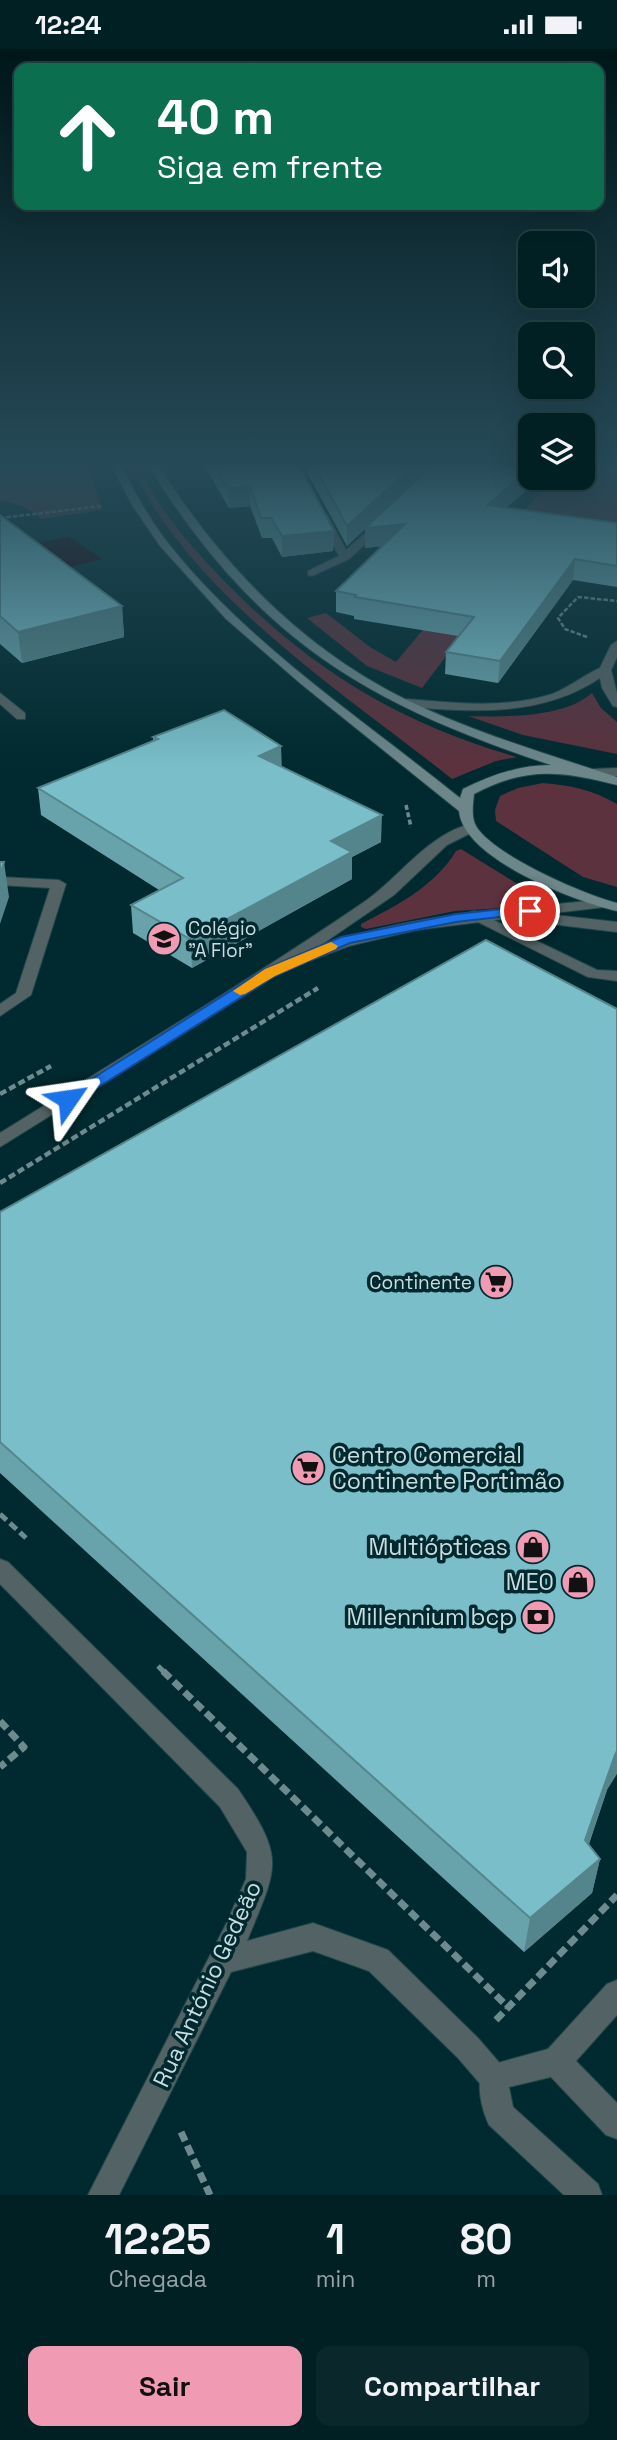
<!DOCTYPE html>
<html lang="pt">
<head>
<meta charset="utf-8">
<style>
  :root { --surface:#002023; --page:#0a282b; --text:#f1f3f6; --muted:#95a3a6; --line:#223e41; --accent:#f19ab3 }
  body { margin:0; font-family:"Space Grotesk",sans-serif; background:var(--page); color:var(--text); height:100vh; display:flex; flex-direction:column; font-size:26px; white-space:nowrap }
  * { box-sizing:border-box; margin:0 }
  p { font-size:23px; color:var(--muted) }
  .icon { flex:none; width:38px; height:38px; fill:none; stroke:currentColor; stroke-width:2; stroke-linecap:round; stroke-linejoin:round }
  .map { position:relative; height:2146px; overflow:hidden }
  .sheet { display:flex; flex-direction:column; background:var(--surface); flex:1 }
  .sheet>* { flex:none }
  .guide { position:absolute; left:14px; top:14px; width:590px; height:147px; border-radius:14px; box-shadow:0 7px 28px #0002,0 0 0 2px var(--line); background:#0b6e4f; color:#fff; overflow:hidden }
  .buttons { position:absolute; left:518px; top:182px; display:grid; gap:14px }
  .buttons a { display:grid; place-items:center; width:77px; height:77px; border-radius:14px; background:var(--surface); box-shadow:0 7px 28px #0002,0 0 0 2px var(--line); font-size:35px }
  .pin { position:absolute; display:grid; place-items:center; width:60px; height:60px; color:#fff; margin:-30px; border:4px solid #fff; border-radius:50%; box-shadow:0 2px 7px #0007 }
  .me { position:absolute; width:77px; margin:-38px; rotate:58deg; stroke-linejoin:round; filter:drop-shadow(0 0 5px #0008) }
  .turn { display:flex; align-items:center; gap:24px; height:147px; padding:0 28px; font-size:32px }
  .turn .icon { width:91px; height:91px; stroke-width:2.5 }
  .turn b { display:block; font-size:49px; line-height:60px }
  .eta { display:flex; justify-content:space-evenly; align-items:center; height:119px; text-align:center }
  .eta b { font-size:42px; font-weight:600; line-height:49px }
  .primary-button { display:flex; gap:14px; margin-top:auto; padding:14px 28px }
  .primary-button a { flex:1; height:80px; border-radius:14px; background:var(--accent); color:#111; font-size:28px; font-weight:600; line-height:80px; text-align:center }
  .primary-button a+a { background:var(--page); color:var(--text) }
  .status { display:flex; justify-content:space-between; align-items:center; height:49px; padding:0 35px; background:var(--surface); direction:ltr }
  .status svg { height:19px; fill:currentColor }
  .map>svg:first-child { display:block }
</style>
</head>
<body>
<div class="status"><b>12:24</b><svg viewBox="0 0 49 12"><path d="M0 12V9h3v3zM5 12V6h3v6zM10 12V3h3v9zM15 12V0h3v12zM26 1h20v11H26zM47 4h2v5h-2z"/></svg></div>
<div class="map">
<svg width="617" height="2146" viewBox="0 0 617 2146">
  <rect width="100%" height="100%" fill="#002a2f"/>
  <!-- green -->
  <path fill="#5b323e" d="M 0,416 L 88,416 L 102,461 L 41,470 C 29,458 18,454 0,452 Z
    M 131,416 L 139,416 C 155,455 181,485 209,516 C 297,611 392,673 517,708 L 496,712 L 452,730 C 343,643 190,546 131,416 Z
    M 583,416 L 600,416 L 617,425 L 617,495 L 511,521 L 422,639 L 367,617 L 307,569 L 326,564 L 370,598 L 396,613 L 512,474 L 555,429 L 583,429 Z
    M 592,644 L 601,659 L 617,673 L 617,705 L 523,686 L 468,667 C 504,668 564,669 592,644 Z
    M 543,734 C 570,736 593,741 617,755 L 617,838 L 583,828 L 496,772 L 495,761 L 500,747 L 518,739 Z
    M 461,800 L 545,852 L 547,856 L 455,862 L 366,880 L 361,878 L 361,875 C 396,857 435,837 456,802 Z"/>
  <!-- water -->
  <path fill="#1e0008" d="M 69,487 L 102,510 L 62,520 L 57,516 L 66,513 L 40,494 Z"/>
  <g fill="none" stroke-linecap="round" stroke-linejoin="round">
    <defs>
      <path id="service" d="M 617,592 L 617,608 L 611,621 L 601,624 L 599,621 L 611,596 Z
        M 0,828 L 59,831 L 66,835 L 31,946 L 0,967 L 0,955 L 16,944 L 50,839 L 0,836 Z
        M 475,862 L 597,921 L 617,922 L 617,932 L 588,928 L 470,869 L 468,866 L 470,863 Z
        M 617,1931 L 617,1966 L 576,2012 L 617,2054 L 617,2090 L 606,2086 L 551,2028 L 509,2038 L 513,2058 L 598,2135 L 602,2146 L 564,2146 L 489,2076 C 481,2059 476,2035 483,2018 L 548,2000 L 607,1935 Z"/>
      <path id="minor" d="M 319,466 L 327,466 L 346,501 L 377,474 L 386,476 L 349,510 L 312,527 L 308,526 L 308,522 L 339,507 L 318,468 Z
        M 605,617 L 611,621 L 617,644 L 617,658 L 613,657 L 602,639 L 600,629 C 542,668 474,663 407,658 L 401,654 L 407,650 C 455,654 505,660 552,645 C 571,638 587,623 605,617 Z
        M 0,644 L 25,664 L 25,670 L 17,670 L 0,655 Z
        M 0,1510 L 8,1513 L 238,1740 C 286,1811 278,1816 247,1892 L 313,1874 L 388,1901 L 478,1989 L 503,2018 L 508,2028 L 503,2038 L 493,2043 L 483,2038 L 458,2009 L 369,1922 L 313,1902 L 231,1923 L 119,2146 L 88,2146 L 226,1875 L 246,1830 L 247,1803 L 220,1758 L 0,1535 Z"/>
      <path id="tertiary" d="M 617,719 L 617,727 L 593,728 L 586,724 L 593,720 Z
        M 470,775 L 477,779 L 475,782 L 447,796 L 394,846 L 318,898 C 408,865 505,860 600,851 L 605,852 L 607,855 L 605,858 L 546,865 L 617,873 L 617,883 L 542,874 L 534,869 L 537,866 L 416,881 L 349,897 L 309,912 L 303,909 L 0,1098 L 0,1084 C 122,1008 245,934 364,853 C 399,829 427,786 470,775 Z"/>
      <path id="secondary" d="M 111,416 L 121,416 C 135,443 149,470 168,494 C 248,595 361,669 460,749 L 463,740 C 491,726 520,716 551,716 C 363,654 255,588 148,416 L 158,416 C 221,515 301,599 407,651 C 475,684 547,705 617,728 L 617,736 C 562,722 526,717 474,745 C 473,755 471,768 476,777 C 493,806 584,846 617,854 L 617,862 C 576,853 463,810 459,762 L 301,635 L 226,570 L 160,497 L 132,456 Z"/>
    </defs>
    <!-- service casing -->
    <use href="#service" stroke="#20474b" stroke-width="2"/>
    <!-- minor casing -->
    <use href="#minor" stroke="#20474b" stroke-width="2"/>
    <!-- tertiary casing -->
    <use href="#tertiary" stroke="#20474b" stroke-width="2"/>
    <!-- secondary casing -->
    <use href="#secondary" stroke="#20474b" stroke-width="2"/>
    <!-- path-far4 -->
    <path stroke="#6d8b8f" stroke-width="2.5" stroke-dasharray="4.5 2" stroke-linecap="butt" d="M 0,469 L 102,457
      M 587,588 L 565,580 L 558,569 L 578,548 L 617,552"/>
    <!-- path-far3 -->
    <path stroke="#6d8b8f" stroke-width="3.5" stroke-dasharray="5 2.5" stroke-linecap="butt" d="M 406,756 L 411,778"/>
    <!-- path-far2 -->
    <path stroke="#6d8b8f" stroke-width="4.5" stroke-dasharray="7 3.5" stroke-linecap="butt" d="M 0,1045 L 51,1017
      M 0,1134 L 318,939"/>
    <!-- path-far1 -->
    <path stroke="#6d8b8f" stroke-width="5" stroke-dasharray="9 4.5" stroke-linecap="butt" d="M 0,1465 L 26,1489
      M 158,1617 L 165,1624"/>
    <!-- path -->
    <path stroke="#6d8b8f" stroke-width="7" stroke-dasharray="10 5" stroke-linecap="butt" d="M 163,1622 L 508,1958
      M 0,1672 L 24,1698 L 0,1718
      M 496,1971 L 617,1846
      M 181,2083 L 210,2146"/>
    <!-- service -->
    <use href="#service" fill="#536365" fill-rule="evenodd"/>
    <!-- minor -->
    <use href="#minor" fill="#536365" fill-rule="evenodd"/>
    <!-- tertiary -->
    <use href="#tertiary" fill="#536365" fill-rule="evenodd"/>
    <!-- secondary -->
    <use href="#secondary" fill="#6c868a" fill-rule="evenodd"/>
  </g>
  <!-- wall -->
  <path fill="#68a3ac" d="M 204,416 L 299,416 L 334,482 L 333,502 L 282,508 L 272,489 L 262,489 L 250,457 L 229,459 Z
    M 303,416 L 530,416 L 540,429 L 506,459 L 617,474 L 617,538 L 573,531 L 498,634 L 445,625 L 446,603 L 458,587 L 354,570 L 354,567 L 336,563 L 336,542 L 382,497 L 365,499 L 365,480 L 347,497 Z
    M 599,416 L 617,416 L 617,425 Z
    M 0,466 L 122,557 L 124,588 L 22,614 L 0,595 Z
    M 153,688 L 282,718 L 381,793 L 352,808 L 352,830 L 192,919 L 133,884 L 131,856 L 159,841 L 41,766 L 38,739 L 153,692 Z
    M 0,1163 L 607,1741 L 589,1795 L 600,1810 L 592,1844 L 524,1903 L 0,1424 Z"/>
  <!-- shaded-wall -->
  <path fill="#55858c" d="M 414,416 L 434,416 L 405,475 L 404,495 L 365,499 L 365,480 L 347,497 L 347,477 Z
    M 530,419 L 530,429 L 540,429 L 486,476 L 488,456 Z
    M 250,437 L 250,457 L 229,459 L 228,439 Z
    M 334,482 L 333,502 L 282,508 L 282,487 Z
    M 575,510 L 573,531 L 498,634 L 500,612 Z
    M 122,557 L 124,588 L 22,614 L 18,583 Z
    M 281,697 L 282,723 L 259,707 Z
    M 382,766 L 381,793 L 352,808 L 352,830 L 192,919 L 190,890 L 331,792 Z
    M 4,813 L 9,848 L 0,875 L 0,825 Z
    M 617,1702 L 617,1725 L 607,1741 L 578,1826 L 585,1791 L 615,1706 Z
    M 600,1810 L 592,1844 L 524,1903 L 530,1869 Z"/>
  <!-- building -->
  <path fill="#79bec8" stroke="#55858c" stroke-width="2" d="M 214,416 L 299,416 L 334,482 L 282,487 L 271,469 L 261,469 L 250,437 L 228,439 Z
    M 314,416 L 414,416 L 347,477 Z
    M 433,416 L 530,416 L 530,419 L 488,456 L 617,474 L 617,517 L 575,510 L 500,612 L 446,603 L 474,568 L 355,548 L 356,546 L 336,542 L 405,475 L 365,479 Z
    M 0,466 L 122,557 L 18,583 L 0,567 Z
    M 224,661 L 281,697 L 259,707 L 382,766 L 331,792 L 352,803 L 190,890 L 131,856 L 183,829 L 38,739 L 158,690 L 153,688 Z
    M 0,813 L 4,813 L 0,825 Z
    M 486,891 L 617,960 L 617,1702 L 615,1706 L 585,1791 L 600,1810 L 530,1869 L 0,1393 L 0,1163 Z"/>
  <!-- sky -->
  <linearGradient id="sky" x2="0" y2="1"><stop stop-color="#00171a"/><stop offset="0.58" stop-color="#264a58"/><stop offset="1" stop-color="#264a58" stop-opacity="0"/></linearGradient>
  <rect width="617" height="717" fill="url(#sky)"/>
  <!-- route -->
  <path fill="#1a73e8" stroke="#114b97" stroke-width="2" d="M 530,857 L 537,862 L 535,864 L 456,873 L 350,894 L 275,927 L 73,1054 L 62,1054 L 60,1050 L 265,920 L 341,888 L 456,865 Z"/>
  <!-- slow -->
  <path fill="#f59e0b" d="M 331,893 L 338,897 L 336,900 L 275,927 L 245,945 L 240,946 L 233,942 L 265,920 Z"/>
  <!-- icons -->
  <defs>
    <symbol id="school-disc" viewBox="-11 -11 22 22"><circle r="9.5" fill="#f19ab3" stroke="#002a2f"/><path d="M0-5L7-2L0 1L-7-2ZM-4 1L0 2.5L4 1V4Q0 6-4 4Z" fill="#111"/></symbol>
    <symbol id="supermarket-disc" viewBox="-11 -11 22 22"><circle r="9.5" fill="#f19ab3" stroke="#002a2f"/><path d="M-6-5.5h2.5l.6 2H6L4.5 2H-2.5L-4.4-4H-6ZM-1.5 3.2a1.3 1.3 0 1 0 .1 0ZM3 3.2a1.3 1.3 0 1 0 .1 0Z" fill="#111"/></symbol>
    <symbol id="shop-disc" viewBox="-11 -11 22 22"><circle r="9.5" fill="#f19ab3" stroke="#002a2f"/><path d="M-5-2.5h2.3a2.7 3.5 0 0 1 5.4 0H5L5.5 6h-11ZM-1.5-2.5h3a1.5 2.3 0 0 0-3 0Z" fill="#111"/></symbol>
    <symbol id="bank-disc" viewBox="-11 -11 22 22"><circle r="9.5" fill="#f19ab3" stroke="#002a2f"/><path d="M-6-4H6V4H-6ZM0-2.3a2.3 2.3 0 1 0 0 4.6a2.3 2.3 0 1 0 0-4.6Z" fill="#111"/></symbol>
  </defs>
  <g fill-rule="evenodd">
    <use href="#school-disc" x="145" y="871" width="38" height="38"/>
    <use href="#supermarket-disc" x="477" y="1214" width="38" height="38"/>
    <use href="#supermarket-disc" x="289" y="1400" width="38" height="38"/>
    <use href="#shop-disc" x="514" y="1479" width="38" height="38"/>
    <use href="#shop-disc" x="559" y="1514" width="38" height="38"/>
    <use href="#bank-disc" x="519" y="1549" width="38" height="38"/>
  </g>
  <g text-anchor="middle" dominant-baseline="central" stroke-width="7" stroke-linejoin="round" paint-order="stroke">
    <!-- poi labels -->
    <g font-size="19" fill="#c9dde0" stroke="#002a2f" text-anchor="start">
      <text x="188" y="879">Colégio<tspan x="188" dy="22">"A Flor"</tspan></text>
      <text x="472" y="1233" text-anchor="end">Continente</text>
    </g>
    <!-- near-poi labels -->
    <g font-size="23" fill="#c9dde0" stroke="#002a2f" text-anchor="end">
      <text x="332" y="1406" text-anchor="start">Centro Comercial<tspan x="332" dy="26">Continente Portimão</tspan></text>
      <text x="508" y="1498">Multiópticas</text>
      <text x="554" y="1533">MEO</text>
      <text x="514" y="1568">Millennium bcp</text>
    </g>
    <!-- near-street labels -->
    <g font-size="23" fill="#c9dde0" stroke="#002a2f">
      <text transform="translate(207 1935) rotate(-65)">Rua António Gedeão</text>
    </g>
  </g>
</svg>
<div class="buttons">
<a><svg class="icon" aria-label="sound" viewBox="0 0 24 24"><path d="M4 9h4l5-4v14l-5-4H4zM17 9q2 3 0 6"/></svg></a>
<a><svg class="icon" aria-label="search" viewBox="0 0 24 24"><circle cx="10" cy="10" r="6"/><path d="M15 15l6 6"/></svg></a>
<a><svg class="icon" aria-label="layers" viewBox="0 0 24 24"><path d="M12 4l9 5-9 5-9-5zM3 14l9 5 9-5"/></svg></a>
</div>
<div class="pin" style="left:530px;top:862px;background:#d93025"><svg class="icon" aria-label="arrive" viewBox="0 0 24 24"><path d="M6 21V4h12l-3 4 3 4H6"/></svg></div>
<svg class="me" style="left:68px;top:1050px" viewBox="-20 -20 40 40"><path d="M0-17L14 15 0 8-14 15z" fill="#1a73e8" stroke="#fff" stroke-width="4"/></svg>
<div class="guide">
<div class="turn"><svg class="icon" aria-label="ahead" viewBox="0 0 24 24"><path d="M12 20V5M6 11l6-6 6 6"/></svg><div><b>40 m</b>Siga em frente</div></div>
</div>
</div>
<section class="sheet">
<div class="eta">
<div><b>12:25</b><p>Chegada</p></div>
<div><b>1</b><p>min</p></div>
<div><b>80</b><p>m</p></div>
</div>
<div class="primary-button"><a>Sair</a><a>Compartilhar</a></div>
</section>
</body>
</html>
